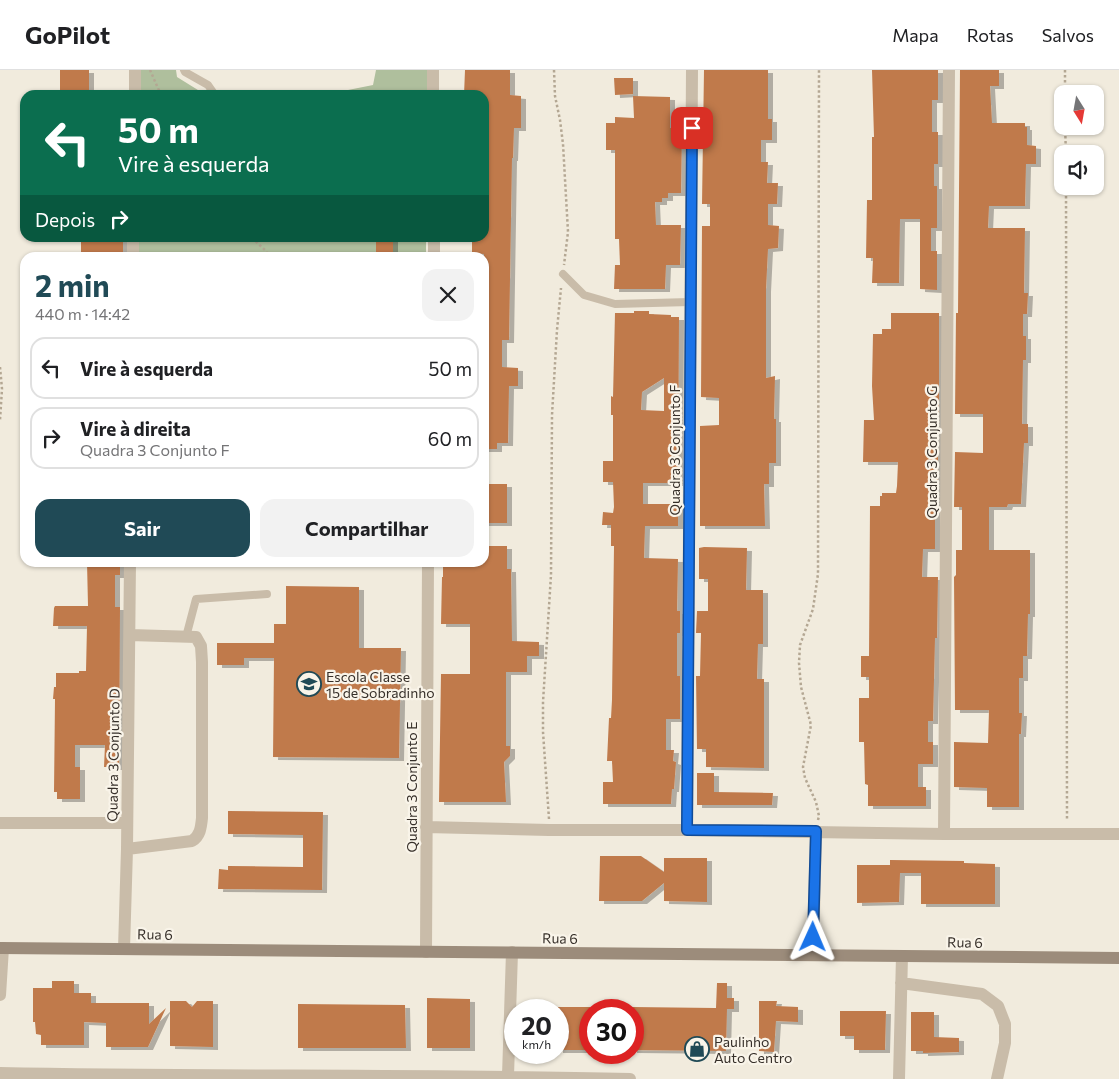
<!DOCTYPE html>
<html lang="pt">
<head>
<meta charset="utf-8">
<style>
  :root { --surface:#fff; --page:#f2f2f2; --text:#202124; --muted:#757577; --line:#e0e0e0; --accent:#204a56 }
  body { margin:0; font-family:Commissioner,sans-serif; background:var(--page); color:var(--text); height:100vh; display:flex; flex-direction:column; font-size:19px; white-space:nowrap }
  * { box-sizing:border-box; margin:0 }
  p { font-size:16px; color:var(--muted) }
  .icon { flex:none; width:28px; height:28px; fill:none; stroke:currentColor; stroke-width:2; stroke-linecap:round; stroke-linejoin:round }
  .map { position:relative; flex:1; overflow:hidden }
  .details { position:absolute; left:20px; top:182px; width:469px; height:315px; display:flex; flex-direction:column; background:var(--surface); border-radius:15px; box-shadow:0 1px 4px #0004 }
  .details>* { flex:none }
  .hud { position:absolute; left:20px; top:20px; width:469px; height:152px; border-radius:15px; box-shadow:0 1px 4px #0004; background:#0b6e4f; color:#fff; overflow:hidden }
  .needle { width:32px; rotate:169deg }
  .tools { position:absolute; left:1054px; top:15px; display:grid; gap:10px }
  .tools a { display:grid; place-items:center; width:50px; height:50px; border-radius:10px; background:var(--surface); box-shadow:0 1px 4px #0004; font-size:25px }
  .speed { position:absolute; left:504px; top:929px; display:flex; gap:10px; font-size:25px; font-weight:700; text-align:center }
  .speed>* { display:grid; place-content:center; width:65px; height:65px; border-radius:50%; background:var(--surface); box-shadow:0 1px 4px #0004; line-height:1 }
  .speed small { font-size:12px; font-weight:400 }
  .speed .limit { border:8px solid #d22; background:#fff; color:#111 }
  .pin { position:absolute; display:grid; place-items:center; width:42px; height:42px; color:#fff; margin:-21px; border-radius:10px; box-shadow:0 2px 8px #0006 }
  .me { position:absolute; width:55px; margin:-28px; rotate:1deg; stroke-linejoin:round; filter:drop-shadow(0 0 4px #0008) }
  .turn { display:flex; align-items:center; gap:18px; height:105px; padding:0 15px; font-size:22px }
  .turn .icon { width:65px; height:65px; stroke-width:2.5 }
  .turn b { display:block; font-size:35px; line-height:42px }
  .then { display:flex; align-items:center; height:48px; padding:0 15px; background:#0003; gap:10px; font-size:19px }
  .round { display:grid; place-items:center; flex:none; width:52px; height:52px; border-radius:15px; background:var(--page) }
  .summary { display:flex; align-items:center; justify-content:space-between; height:85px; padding:0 15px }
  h1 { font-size:30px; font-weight:700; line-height:38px; color:var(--accent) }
  .primary-button { display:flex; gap:10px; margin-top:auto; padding:10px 15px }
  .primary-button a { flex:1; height:58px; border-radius:15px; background:var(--accent); color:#fff; font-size:20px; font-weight:700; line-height:58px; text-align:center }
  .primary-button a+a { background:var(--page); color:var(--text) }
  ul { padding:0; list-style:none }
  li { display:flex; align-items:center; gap:15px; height:62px; margin:0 10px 8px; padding:0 5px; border:2px solid var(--line); border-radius:15px }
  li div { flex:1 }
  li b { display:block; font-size:19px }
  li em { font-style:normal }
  header { display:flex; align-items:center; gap:30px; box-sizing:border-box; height:70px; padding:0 25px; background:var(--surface); border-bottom:1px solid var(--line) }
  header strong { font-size:24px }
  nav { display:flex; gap:28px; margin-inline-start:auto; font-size:18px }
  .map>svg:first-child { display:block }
</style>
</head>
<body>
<header>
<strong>GoPilot</strong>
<nav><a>Mapa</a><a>Rotas</a><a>Salvos</a></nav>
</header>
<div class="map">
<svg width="1119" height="1009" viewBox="0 0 1119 1009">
  <defs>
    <filter id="shadow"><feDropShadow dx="5" dy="3" stdDeviation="0" flood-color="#0004"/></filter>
  </defs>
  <rect width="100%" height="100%" fill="#f1ebdd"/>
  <!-- green -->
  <path fill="#afbf9d" d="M 140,0 L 176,0 L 177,7 L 206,25 L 140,25 Z
    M 376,0 L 427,0 L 427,25 L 348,25 L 348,20 L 373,15 Z
    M 139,168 L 426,168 L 426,187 L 139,188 Z"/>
  <!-- building -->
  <path fill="#c07a4c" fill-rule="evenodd" filter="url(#shadow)" d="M 60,0 L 89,0 L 89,25 L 77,25 L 76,21 L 60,21 Z
    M 465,0 L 510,0 L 510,25 L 521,26 L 521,58 L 514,58 L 513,88 L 512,88 L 509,270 L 502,270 L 502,297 L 518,298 L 518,316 L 509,316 L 508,373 L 497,373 L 497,379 L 484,379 L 484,184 L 472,183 L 472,168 L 484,168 L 484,25 L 464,25 Z
    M 704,0 L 768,0 L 768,49 L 772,49 L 772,70 L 761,70 L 761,92 L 768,92 L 767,113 L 778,113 L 777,134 L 768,134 L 768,155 L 779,156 L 778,178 L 768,179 L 766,219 L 766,308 L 775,306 L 774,349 L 776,349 L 776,393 L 769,393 L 769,414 L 764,414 L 765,456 L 700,456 L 700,356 L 719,355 L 719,328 L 701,327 L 702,156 L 710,156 L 710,134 L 702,134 Z
    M 872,0 L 938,0 L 938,30 L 932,30 L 932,62 L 938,62 L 938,94 L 934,94 L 934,116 L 937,116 L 937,158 L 931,158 L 931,181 L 937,181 L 937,220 L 920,219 L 920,149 L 900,149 L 899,213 L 872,213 L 873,188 L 866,188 L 867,130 L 872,130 L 872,67 L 874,67 Z
    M 960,0 L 999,0 L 999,16 L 990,16 L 992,53 L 1025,53 L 1025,57 L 1027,57 L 1027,75 L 1036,76 L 1036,94 L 1026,94 L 1025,136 L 989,136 L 988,158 L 1025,158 L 1024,223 L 1028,223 L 1027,244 L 1023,244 L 1023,266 L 1026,266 L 1026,290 L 1023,290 L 1022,354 L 1028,354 L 1028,373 L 1024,373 L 1021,434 L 1008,434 L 1007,437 L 989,437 L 989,480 L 1030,480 L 1030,544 L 1028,544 L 1027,586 L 1023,586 L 1023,608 L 1019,608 L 1019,643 L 1022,643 L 1021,664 L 1019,664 L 1019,737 L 987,737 L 987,718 L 954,717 L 954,672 L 988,673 L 989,640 L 955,640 L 954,507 L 956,505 L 956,480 L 962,480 L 962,437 L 954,437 L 955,382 L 983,383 L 983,344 L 955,344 L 956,243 L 958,243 Z
    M 614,8 L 633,8 L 633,24 L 615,25 Z
    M 633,26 L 670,27 L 670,58 L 682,58 L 681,123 L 668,123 L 668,128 L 662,128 L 662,132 L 655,132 L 656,155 L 681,155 L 680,195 L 666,195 L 665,219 L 614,219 L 615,195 L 620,195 L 619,169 L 615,169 L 615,80 L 606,80 L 606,53 L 615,53 L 615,47 L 634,48 Z
    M 92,168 L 123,168 L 123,188 L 81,188 L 81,172 L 92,172 Z
    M 376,168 L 393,168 L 393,188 L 376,188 Z
    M 634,241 L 649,241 L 649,244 L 671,245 L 671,247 L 679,247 L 678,413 L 643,413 L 643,434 L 678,434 L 678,456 L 645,456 L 644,488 L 678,489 L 677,541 L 680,541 L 680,563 L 677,563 L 677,606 L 680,606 L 680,649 L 666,649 L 666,680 L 674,680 L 673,691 L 676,692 L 674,719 L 672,719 L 671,734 L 603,734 L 603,712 L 613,712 L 612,691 L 607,691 L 609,648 L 611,648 L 612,630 L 614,476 L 611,476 L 611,455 L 602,455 L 603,442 L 613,443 L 614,437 L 613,412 L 603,412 L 603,391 L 613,391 L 613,345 L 611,345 L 611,326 L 613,327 L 615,243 L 634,243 ZM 664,308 L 664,341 L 641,340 L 642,322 Z
    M 891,243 L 939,243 L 939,344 L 936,344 L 936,381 L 938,381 L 938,437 L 935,437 L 935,479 L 923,479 L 922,507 L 938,507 L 937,568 L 935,568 L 933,651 L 928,651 L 928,672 L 933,672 L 933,694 L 918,694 L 918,717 L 926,717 L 926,736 L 868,736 L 868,715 L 865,714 L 864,672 L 859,672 L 859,628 L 869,628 L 869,607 L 861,607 L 861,586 L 869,586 L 870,436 L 880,436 L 880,426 L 882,426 L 882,423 L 896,423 L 897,416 L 898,392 L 863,392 L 864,350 L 874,350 L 872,316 L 873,264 L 882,264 L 882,259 L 891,259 Z
    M 484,414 L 507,414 L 507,453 L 484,453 Z
    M 484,476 L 507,476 L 507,499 L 511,499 L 512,571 L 539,572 L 539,586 L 527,586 L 527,602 L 506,602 L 506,676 L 510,676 L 510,686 L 504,692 L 506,732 L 439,732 L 441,604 L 470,604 L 470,554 L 441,554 L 442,507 L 443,507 L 443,492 L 484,492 Z
    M 704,477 L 747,478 L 746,520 L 763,520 L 763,574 L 758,574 L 757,609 L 764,609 L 764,698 L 706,697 L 706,679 L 697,679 L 696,606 L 700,606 L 701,563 L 696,563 L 697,541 L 708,541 L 708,509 L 699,509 L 699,478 Z
    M 87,492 L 120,492 L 120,505 L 115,505 L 115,537 L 120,537 L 119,697 L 104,697 L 105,675 L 75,675 L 75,697 L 80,697 L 80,729 L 57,729 L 57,722 L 54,722 L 55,629 L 53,629 L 54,617 L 56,617 L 56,603 L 79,603 L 79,601 L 86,601 L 87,556 L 53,556 L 54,538 L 55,536 L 88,536 Z
    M 286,516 L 359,517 L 359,578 L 401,578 L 399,688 L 273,687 L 274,588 L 244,588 L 244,595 L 217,595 L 217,573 L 274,573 L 274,554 L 286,554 Z
    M 697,703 L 714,703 L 714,722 L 773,723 L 772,735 L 697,735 Z
    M 228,741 L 323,742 L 322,820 L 218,819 L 219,799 L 228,800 L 228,796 L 303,797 L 303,765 L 228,764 Z
    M 600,786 L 641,786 L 664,802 L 664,788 L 707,788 L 707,832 L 664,831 L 664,813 L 642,831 L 599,831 Z
    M 890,790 L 964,791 L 964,793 L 995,794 L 995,834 L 921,834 L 921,803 L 900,803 L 899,832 L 857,833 L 857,795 L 890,795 Z
    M 52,911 L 74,911 L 74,923 L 91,923 L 91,933 L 149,933 L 149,954 L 166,938 L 148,977 L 106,977 L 106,953 L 84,952 L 84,975 L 41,975 L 41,965 L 36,964 L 35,952 L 33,952 L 33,918 L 52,918 Z
    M 717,913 L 727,913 L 727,928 L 734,928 L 734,939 L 727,939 L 726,981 L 632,980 L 632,937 L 716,938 Z
    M 427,928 L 470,929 L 470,978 L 427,978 Z
    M 170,931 L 186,931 L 192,937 L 197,931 L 213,931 L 213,977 L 170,976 Z
    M 759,931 L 777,931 L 776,936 L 798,937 L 798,952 L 776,951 L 774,982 L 759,981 Z
    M 298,934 L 405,935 L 406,978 L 298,978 Z
    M 558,937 L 590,937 L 590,980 L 558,980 Z
    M 840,941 L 886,941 L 885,980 L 854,980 L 854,966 L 840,966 Z
    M 911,942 L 934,942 L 934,967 L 959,968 L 959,982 L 923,983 L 923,981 L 911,981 Z"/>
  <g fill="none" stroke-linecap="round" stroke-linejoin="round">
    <!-- path -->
    <path stroke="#b4a793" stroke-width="2.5" stroke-dasharray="2.5 2.5" stroke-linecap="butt" d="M 150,0 L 161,25
      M 554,0 L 555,26 L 560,50 L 563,74 L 568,162 L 564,195
      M 1065,0 L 1065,24
      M 1065,56 L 1066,84
      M 1066,116 L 1067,750
      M 252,168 L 266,181 L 269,188
      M 0,297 L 2,319 L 0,350
      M 549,749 L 543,662 L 543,632 L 551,505 L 552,345 L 557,260 L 561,218
      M 818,750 L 819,746 L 816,732 L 805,708 L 803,697 L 811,655 L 801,617 L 799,593 L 800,575 L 813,539 L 818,504 L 819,0"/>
    <!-- lane -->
    <path stroke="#c9bca9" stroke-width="8" d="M 184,0 L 185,2 L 208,15 L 215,25
      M 563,204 L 584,225 L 615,234 L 690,232
      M 186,567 L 196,529 L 267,524"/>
    <!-- street -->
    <path stroke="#c9bca9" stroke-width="12" d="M 433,0 L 433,25
      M 135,25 L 135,0
      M 133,188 L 133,168
      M 434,188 L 434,168
      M 0,753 L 127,753
      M 426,757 L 549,760 L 687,760 L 944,764 L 1119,764
      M 687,760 L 692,0
      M 944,764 L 949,0
      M 127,779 L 192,771 C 200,766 201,758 202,748 L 202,592 L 201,576 L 196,567 L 130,565
      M 124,879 L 127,779 L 130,492
      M 426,882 L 428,492
      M 813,885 L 816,761
      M 901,913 L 982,924 L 998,936 L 1005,954 L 1005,973 L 997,1009
      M 0,925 L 3,878
      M 0,1003 C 210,1007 420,1004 630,1009
      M 508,1006 L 512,882
      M 899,1009 L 902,886"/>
    <!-- secondary -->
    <path stroke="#9c8c7b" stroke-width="12" d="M 0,878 L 1119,888"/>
  </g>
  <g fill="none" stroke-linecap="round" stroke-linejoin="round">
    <defs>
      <path id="route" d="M 692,58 L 687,760 L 816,761 L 813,867"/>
    </defs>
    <!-- route casing -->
    <use href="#route" stroke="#114b97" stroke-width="12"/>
    <!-- route -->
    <use href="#route" stroke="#1a73e8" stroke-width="9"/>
  </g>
  <!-- icons -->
  <defs>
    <symbol id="school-ring" viewBox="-11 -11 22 22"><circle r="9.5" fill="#f9f4e9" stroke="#204a56" stroke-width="1.5"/><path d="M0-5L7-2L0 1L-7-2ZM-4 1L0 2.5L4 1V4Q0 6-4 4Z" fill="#204a56"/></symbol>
    <symbol id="shop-ring" viewBox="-11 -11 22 22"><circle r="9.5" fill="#f9f4e9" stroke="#204a56" stroke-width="1.5"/><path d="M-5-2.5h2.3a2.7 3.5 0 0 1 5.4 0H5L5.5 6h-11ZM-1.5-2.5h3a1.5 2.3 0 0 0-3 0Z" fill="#204a56"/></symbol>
  </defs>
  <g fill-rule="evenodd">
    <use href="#school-ring" x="295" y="600" width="28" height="28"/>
    <use href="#shop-ring" x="683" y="965" width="28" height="28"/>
  </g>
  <g text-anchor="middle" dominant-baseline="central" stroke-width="4.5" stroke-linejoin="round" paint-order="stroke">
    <!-- street labels -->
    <g font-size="14" fill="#362f29" stroke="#f9f4e9">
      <text transform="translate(674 380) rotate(-90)">Quadra 3 Conjunto F</text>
      <text transform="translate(931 382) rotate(-90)">Quadra 3 Conjunto G</text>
      <text transform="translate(113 685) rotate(-89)">Quadra 3 Conjunto D</text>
      <text transform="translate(411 717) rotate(-90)">Quadra 3 Conjunto E</text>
      <text transform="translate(155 864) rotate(1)">Rua 6</text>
      <text transform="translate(560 868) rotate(1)">Rua 6</text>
      <text transform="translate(965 872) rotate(1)">Rua 6</text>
    </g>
    <!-- poi labels -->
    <g font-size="14" fill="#362f29" stroke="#f9f4e9" text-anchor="start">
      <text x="326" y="606">Escola Classe<tspan x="326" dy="16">15 de Sobradinho</tspan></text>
      <text x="714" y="971">Paulinho<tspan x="714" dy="16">Auto Centro</tspan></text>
    </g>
  </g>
</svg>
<div class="tools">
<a><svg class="needle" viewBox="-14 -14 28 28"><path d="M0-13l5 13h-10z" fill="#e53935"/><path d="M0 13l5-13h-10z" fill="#757577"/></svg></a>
<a><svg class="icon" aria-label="sound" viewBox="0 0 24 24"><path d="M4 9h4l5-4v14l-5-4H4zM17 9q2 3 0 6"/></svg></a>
</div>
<div class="speed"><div>20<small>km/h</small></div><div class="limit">30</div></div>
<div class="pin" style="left:692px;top:58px;background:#d93025"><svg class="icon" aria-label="arrive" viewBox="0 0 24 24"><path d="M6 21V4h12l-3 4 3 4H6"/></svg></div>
<svg class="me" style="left:813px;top:867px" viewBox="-20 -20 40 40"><path d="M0-17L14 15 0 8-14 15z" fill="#1a73e8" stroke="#fff" stroke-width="4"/></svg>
<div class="hud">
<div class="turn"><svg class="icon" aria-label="left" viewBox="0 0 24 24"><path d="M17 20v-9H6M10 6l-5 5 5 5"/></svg><div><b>50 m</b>Vire à esquerda</div></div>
<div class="then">Depois<svg class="icon" aria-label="right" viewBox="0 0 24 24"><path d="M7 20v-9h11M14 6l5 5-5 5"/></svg></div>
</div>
<section class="details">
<div class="summary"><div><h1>2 min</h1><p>440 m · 14:42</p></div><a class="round"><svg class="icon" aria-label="close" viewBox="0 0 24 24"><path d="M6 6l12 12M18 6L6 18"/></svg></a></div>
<ul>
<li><svg class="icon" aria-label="left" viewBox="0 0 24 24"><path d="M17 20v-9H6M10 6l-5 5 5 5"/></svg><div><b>Vire à esquerda</b></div><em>50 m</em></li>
<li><svg class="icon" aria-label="right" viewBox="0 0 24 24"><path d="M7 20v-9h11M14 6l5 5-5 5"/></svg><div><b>Vire à direita</b><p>Quadra 3 Conjunto F</p></div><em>60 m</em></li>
</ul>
<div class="primary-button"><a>Sair</a><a>Compartilhar</a></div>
</section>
</div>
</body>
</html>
